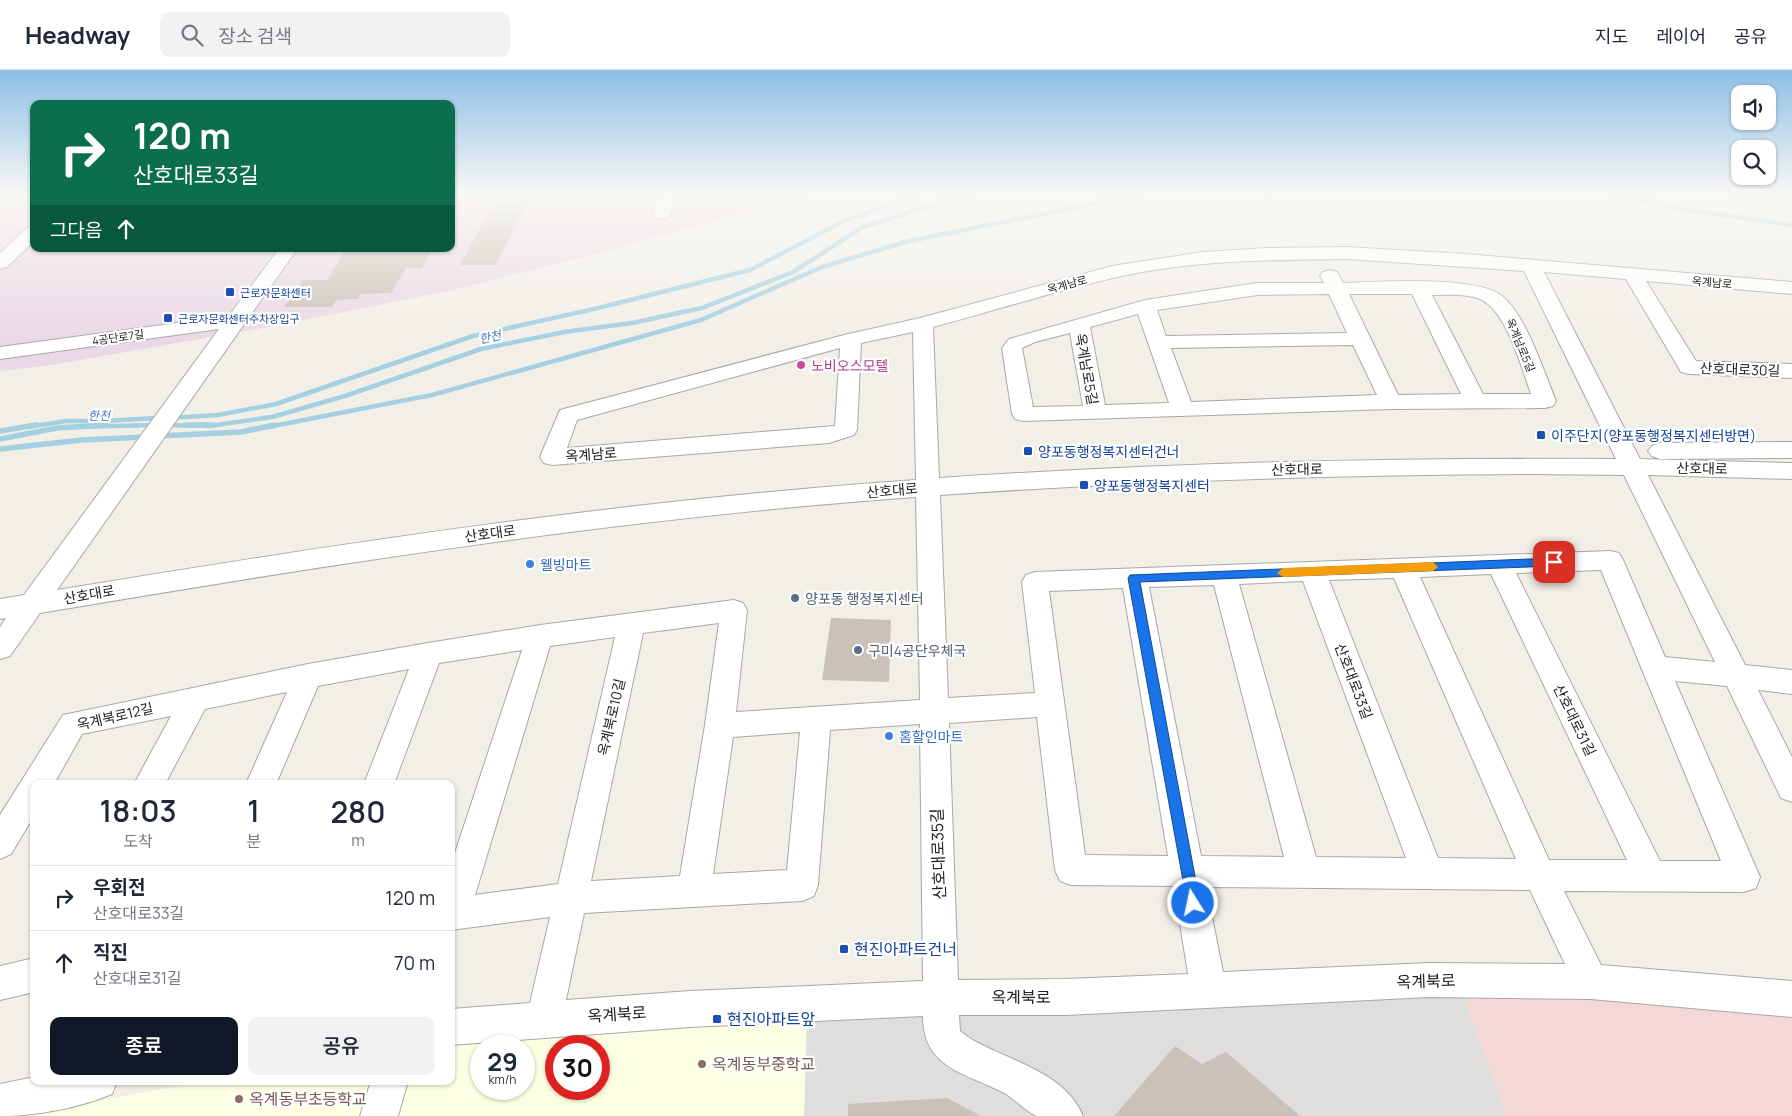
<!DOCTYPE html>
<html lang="ko">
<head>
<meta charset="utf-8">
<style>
  :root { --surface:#fff; --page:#f2f2f3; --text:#1f2937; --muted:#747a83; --line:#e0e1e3; --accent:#111827 }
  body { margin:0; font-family:Manrope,"Noto Sans KR",sans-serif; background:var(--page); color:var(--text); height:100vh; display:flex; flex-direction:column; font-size:19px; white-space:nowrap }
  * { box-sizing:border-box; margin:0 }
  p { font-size:16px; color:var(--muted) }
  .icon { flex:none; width:28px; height:28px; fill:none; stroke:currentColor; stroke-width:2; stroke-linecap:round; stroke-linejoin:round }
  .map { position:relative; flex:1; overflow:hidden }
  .panel { position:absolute; left:30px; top:710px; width:425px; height:305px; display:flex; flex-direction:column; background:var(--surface); border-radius:10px; box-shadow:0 1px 4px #0004 }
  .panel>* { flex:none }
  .banner { position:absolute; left:30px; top:30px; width:425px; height:152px; border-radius:10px; box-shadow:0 1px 4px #0004; background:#0b6e4f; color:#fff; overflow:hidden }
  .buttons { position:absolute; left:1731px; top:15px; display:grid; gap:10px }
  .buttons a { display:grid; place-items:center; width:45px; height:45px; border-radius:10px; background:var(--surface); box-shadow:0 1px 4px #0004; font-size:25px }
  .speed { position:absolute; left:470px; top:965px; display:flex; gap:10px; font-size:25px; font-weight:700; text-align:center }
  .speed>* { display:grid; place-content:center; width:65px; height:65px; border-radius:50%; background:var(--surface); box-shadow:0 1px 4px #0004; line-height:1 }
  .speed small { font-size:12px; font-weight:400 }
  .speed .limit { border:8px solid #d22; background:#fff; color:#111 }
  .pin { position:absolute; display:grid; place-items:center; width:42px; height:42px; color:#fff; margin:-21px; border-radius:10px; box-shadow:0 2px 8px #0006 }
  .me { position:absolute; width:55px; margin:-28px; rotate:350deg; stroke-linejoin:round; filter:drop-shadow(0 0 4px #0008) }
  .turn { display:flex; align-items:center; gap:18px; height:105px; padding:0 20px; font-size:22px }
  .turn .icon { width:65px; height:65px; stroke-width:2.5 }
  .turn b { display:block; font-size:35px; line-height:42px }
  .then { display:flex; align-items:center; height:48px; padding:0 20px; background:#0003; gap:10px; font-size:19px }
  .eta { display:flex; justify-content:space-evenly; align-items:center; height:85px; text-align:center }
  .eta b { font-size:30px; font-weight:600; line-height:35px }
  .button { display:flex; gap:10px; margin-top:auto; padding:10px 20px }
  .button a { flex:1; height:58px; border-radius:10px; background:var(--accent); color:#fff; font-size:20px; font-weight:600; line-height:58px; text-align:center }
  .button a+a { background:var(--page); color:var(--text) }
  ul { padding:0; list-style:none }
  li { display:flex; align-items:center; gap:15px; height:65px; padding:0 20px; border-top:1px solid var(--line) }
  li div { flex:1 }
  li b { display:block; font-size:19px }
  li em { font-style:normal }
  header { display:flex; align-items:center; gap:30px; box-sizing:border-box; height:70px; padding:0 25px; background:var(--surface); border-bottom:1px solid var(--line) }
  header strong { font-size:24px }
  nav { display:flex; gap:28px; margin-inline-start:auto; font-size:18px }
  .search { width:350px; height:45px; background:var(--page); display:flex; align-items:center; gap:12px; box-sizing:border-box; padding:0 18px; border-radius:10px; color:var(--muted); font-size:19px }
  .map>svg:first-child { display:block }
</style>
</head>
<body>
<header>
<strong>Headway</strong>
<div class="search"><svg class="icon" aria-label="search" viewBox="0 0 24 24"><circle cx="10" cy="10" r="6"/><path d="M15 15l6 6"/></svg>장소 검색</div>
<nav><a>지도</a><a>레이어</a><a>공유</a></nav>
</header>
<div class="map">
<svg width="1792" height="1046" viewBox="0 0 1792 1046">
  <rect width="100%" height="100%" fill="#f2efe7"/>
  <!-- residential -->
  <path fill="#dfdedd" d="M 1463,923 L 1507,1046 L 804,1046 L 807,942 Z"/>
  <!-- commercial -->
  <path fill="#f3d8d5" d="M 1463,923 L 1537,923 L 1792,939 L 1792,1046 L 1507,1046 Z"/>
  <!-- industrial -->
  <path fill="#ebd8e6" d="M 0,124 L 34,124 L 34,179 L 451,179 L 451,124 L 811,124 L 609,180 L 453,220 L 269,257 L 51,295 L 0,301 Z"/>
  <!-- education -->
  <path fill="#fdffe2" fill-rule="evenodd" d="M 807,942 L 804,1046 L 396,1046 L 406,1011 L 451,1011 L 451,977 L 513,967 ZM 481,976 L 524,976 L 524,1019 L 481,1019 ZM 556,976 L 599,976 L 599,1019 L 556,1019 Z
    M 207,1011 L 373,1011 L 361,1046 L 14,1046 Z"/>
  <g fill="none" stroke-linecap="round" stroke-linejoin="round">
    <!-- stream-far1 -->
    <path stroke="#a5d0e2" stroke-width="4.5" d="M 1614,124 L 1680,139 L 1792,155
      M 1731,124 L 1792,129
      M 171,348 L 218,345 L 276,334 L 473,266 L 598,238 L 750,200 L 844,151 L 919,124
      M 101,351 L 159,348
      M 166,355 L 209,356 L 272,347 L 345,326 L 481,279 L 564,262 L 632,253 L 702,238 L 793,202 L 863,157 L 968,124
      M 28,357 L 66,351 L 90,351
      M 77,357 L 154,355
      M 268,357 L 432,325 L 701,250 L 822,197 L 905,172 L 1141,124"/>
    <!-- stream -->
    <path stroke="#a5d0e2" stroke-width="5.5" d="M 186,355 L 213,355
      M 0,361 L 36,355
      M 159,366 L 241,362 L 275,355
      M 0,369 L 57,358 L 106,355
      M 0,379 L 82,370 L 145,367"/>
  </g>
  <!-- building -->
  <path fill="#cac2b9" d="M 498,124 L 529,124 L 524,137 L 526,137 L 495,195 L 460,195 Z
    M 346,179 L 433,179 L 422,198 L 406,198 L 391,223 L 361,224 L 358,229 L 336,230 L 332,237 L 284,237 L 303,210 L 327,210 Z
    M 831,548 L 891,550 L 889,612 L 822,610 Z
    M 1175,976 L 1202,994 L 1226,982 L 1300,1046 L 1114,1046 Z
    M 947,1028 L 981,1046 L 848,1046 L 848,1034 Z"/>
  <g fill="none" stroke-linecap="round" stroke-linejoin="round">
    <defs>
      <path id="minor" d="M 661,124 L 678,124 L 668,148 L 662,149 L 656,148 L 653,144 Z
        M 34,156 L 34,171 L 7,197 L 0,199 L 0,183 L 28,157 Z
        M 1347,177 L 1466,184 L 1792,212 L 1792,224 L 1646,211 L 1696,291 L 1792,294 L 1792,308 L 1689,304 L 1681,302 L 1626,209 L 1544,202 L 1640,389 L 1792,393 L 1792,409 L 1648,405 L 1745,595 L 1792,600 L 1792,624 L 1758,620 L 1792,687 L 1792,732 L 1781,728 L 1727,616 L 1675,611 L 1760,807 L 1756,818 L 1744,822 L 1564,821 L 1601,895 L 1792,911 L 1792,947 L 1591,929 L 1429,927 L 1066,945 L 959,945 L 960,961 L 968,967 C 1006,991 1064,1000 1083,1046 C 1072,1046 1046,1046 1037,1046 C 1030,1044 1014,1029 1006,1024 C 968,1003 923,1000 923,946 L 690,957 L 451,975 L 451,939 L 530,933 L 550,847 L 451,860 L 451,795 L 522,580 L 439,593 L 394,714 L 364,714 L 409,599 L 318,616 L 276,714 L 246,714 L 287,622 L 205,639 L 165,714 L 134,714 L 171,646 L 82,664 L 54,714 L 34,714 L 34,746 L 11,784 L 0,789 L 0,745 L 63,645 L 308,594 L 428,573 L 540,555 L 734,530 L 743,533 L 747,540 L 736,642 L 920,630 L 916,427 C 622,448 331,494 40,543 L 10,586 L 0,589 L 0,557 L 6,548 L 0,549 L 0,529 L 24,525 L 219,259 L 0,289 L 0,277 L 229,246 L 279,179 L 297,179 L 57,520 C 342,473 627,430 916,410 L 913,262 L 861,273 L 857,360 L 854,365 L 829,373 L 552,395 L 544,393 L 540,387 L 560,340 L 844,265 L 920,248 L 1112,196 L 1203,182 L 1267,178 ZM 1347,189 L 1524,201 L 1616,389 C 1390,387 1165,393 939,408 L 933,257 C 993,241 1052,222 1113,208 C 1189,190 1269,190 1347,189 ZM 840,278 L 835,356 L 567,378 L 577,350 ZM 1532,404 L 1624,405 L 1715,592 L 1665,587 L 1623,490 L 1619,483 L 1610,481 L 1035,502 L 1026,505 L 1022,512 L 1035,623 L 948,628 L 940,425 C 1137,411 1334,405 1532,404 ZM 1601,500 L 1721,791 L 1660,791 L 1516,503 ZM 1491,504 L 1627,790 L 1549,790 L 1420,507 ZM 1394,508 L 1516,789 L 1438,788 L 1329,510 ZM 1303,511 L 1406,788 L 1316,787 L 1239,514 ZM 1214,515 L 1284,787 L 1201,786 L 1149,517 ZM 1123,518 L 1168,786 L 1085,785 L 1049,521 ZM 719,553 L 705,655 L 680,806 L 591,811 L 643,563 ZM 615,567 L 558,814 L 475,825 L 550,576 ZM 1037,647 L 1055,800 L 1060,811 L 1071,815 L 1174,816 L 1188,904 L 1066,909 L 958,910 L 949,653 ZM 920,654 L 923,911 L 690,921 L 566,930 L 584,843 L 802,831 L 814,826 L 818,815 L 830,660 ZM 800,662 L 787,800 L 713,804 L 733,667 ZM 1206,817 L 1530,820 L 1565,894 L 1429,893 L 1223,902 Z
        M 1330,200 L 1337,202 L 1343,213 C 1378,212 1476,205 1502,226 C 1526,245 1544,302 1556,331 L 1553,336 L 1545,338 L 1391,339 L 1023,351 L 1015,349 L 1012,344 L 1002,278 L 1009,269 L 1145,230 L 1257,213 L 1324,213 L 1320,206 L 1323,202 ZM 1329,224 L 1347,263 L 1166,266 L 1157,240 L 1257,225 ZM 1349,224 L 1412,224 L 1461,324 L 1398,325 ZM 1432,225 C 1447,225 1468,223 1482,230 C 1507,243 1522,299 1531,324 L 1483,324 ZM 1138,244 L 1169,333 L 1105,335 L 1090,257 ZM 1070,263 L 1083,336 L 1033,337 L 1022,278 L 1035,272 ZM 1353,275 L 1377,325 L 1191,332 L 1171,278 Z
        M 1792,372 L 1792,388 L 1660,389 L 1652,386 L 1648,381 L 1652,376 L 1660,373 Z
        M 34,888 L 34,922 L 0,930 L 0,896 Z
        M 34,1007 L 34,1011 L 117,1011 L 112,1024 C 79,1038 36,1046 0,1046 L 0,1014 Z
        M 371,1011 L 408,1011 L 398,1046 L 360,1046 Z"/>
    </defs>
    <!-- minor casing -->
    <use href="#minor" stroke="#a8a8a8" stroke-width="2"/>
    <!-- minor -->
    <use href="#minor" fill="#fff" fill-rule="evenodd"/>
  </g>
  <!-- sky -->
  <linearGradient id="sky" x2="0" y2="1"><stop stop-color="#8dbfe6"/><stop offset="0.46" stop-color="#f9f8f4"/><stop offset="1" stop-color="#f9f8f4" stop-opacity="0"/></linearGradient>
  <rect width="1792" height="271" fill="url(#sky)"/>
  <!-- route -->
  <path fill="#1a73e8" stroke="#114b97" d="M 1554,488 L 1560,492 L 1554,496 L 1140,512 L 1200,833 L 1198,838 L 1193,840 L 1188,838 L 1128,508 L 1130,505 Z"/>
  <!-- slow -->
  <path fill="#f59e0b" d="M 1433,492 L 1438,497 L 1433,501 L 1283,507 L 1277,503 L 1283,498 Z"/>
  <!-- markers -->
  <g fill="#1a4fb4" stroke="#fff" stroke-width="2">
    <rect x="225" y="217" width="10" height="10" rx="2.5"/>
    <rect x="163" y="243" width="10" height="10" rx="2.5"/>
    <rect x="1536" y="360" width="10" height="10" rx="2.5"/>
    <rect x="1023" y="376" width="10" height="10" rx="2.5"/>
    <rect x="1079" y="410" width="10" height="10" rx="2.5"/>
    <rect x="839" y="874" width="10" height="10" rx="2.5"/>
    <rect x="712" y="944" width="10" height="10" rx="2.5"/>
  </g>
  <circle fill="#d1479c" stroke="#fff" stroke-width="2" cx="801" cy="295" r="5"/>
  <g fill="#3f7fe0" stroke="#fff" stroke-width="2">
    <circle cx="530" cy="494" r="5"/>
    <circle cx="889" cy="666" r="5"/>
  </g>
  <g fill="#5c6f8a" stroke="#fff" stroke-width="2">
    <circle cx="795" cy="528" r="5"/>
    <circle cx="858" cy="580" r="5"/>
  </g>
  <g fill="#8d6e63" stroke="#fff" stroke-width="2">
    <circle cx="702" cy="994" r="5"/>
    <circle cx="239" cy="1029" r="5"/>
  </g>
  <g text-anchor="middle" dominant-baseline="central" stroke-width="4.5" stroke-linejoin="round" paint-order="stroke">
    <!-- far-street labels -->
    <g font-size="11" fill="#212121" stroke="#fff">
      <text transform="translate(1712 212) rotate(5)">옥계남로</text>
      <text transform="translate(1067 214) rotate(-15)">옥계남로</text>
      <text transform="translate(118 267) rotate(-8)">4공단로7길</text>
      <text transform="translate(1521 275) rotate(67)">옥계남로5길</text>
    </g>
    <!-- far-transit labels -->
    <g font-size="11" fill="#164399" stroke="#fff" text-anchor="start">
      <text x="240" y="222">근로자문화센터</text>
      <text x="178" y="248">근로자문화센터주차장입구</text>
    </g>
    <!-- far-water labels -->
    <g font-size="12" font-style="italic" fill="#4577b8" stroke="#fff">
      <text transform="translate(490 267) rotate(-13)">한천</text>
      <text x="99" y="345">한천</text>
    </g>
    <!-- hotel labels -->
    <g font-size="14" fill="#b23c85" stroke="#fff" text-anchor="start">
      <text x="811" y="295">노비오스모텔</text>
    </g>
    <!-- street labels -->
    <g font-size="14" fill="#212121" stroke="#fff">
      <text transform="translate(1087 299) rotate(80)">옥계남로5길</text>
      <text transform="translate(1740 299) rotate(2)">산호대로30길</text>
      <text transform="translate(591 384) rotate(-4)">옥계남로</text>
      <text transform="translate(1702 398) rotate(1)">산호대로</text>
      <text transform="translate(1297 399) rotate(-1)">산호대로</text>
      <text transform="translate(892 420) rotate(-5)">산호대로</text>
      <text transform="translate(490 463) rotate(-8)">산호대로</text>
      <text transform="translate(89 524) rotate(-10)">산호대로</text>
      <text transform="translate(1354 611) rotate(69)">산호대로33길</text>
      <text transform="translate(115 646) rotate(-13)">옥계북로12길</text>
      <text transform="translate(611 647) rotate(-77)">옥계북로10길</text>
      <text transform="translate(1575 650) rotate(64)">산호대로31길</text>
    </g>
    <!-- transit labels -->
    <g font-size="14" fill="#164399" stroke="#fff" text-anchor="start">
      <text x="1551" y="365">이주단지(양포동행정복지센터방면)</text>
      <text x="1038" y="381">양포동행정복지센터건너</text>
      <text x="1094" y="415">양포동행정복지센터</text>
    </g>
    <!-- shop labels -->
    <g font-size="14" fill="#366cbe" stroke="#fff" text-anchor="start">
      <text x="540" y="494">웰빙마트</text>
      <text x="899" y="666">홈할인마트</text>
    </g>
    <!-- service labels -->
    <g font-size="14" fill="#4e5e75" stroke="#fff" text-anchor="start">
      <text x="805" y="528">양포동 행정복지센터</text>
      <text x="868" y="580">구미4공단우체국</text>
    </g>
    <!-- near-street labels -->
    <g font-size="16" fill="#212121" stroke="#fff">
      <text transform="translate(938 784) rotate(-92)">산호대로35길</text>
      <text transform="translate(1426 911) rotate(-2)">옥계북로</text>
      <text x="1021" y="927">옥계북로</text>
      <text transform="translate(617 944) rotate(-4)">옥계북로</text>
    </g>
    <!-- near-transit labels -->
    <g font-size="16" fill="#164399" stroke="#fff" text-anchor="start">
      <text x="854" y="879">현진아파트건너</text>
      <text x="727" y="949">현진아파트앞</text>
    </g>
    <!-- near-education labels -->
    <g font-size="16" fill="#785e54" stroke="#fff" text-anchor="start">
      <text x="712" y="994">옥계동부중학교</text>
      <text x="249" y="1029">옥계동부초등학교</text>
    </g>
  </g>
</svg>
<div class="buttons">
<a><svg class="icon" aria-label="sound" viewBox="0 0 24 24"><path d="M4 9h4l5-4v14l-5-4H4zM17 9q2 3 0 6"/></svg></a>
<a><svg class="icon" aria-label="search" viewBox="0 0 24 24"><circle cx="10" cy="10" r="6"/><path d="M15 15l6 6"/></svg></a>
</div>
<div class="speed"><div>29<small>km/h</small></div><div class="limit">30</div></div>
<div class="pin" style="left:1554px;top:492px;background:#d93025"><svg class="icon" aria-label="arrive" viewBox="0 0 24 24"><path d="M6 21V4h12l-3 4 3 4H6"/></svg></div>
<svg class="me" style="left:1193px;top:833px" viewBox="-20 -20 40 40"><circle r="17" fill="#1a73e8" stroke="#fff" stroke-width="3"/><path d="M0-11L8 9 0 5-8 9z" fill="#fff"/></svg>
<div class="banner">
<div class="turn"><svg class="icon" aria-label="right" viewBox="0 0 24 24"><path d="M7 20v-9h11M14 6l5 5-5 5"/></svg><div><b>120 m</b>산호대로33길</div></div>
<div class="then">그다음<svg class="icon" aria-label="ahead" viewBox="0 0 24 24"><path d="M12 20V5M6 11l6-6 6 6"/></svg></div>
</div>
<section class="panel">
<div class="eta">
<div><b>18:03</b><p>도착</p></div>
<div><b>1</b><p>분</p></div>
<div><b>280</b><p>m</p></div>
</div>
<ul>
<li><svg class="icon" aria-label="right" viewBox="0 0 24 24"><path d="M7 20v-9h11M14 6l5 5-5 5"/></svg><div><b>우회전</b><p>산호대로33길</p></div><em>120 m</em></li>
<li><svg class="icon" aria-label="ahead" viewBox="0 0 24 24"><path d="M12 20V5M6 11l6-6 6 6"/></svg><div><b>직진</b><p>산호대로31길</p></div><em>70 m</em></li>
</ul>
<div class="button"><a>종료</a><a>공유</a></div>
</section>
</div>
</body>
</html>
